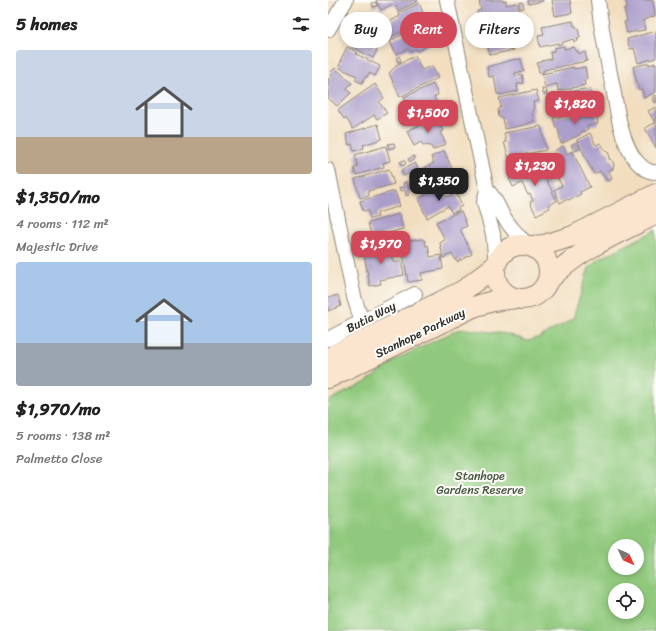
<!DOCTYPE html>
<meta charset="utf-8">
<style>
body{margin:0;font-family:Sriracha,sans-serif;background:#f6f6f6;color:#222;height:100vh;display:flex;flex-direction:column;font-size:15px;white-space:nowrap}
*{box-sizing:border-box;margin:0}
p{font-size:13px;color:#767676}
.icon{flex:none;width:22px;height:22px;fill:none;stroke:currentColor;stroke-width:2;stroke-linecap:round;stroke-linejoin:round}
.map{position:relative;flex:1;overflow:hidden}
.sheet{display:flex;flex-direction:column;background:#fff;width:328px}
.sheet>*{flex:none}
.hud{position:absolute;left:12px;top:12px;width:256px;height:36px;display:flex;gap:8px}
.needle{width:26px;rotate:134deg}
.controls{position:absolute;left:280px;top:539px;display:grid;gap:8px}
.controls a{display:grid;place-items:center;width:36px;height:36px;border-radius:50%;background:#fff;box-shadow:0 2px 6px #0003;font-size:20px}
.price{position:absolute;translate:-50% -34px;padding:0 9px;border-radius:8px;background:#d1495b;color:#fff;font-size:13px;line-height:26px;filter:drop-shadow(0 1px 2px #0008)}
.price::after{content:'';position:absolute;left:50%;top:24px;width:12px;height:9px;margin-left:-6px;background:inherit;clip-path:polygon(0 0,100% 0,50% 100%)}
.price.selected{background:#222;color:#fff}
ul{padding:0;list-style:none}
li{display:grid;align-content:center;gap:8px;height:212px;padding:0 16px}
li span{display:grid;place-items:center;height:124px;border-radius:4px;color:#555}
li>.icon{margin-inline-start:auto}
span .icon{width:72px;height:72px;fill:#fffc;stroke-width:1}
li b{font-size:17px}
h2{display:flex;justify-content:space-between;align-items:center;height:48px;padding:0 16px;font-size:17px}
.chip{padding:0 14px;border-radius:18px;background:#fff;box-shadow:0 2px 6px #0003;font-size:14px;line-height:36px}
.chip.selected{background:#d1495b;color:#fff}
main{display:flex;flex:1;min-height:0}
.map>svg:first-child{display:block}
</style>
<main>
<section class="sheet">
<h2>5 homes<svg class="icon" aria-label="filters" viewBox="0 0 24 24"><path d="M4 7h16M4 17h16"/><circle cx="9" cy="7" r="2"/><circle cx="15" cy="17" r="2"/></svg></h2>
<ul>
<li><span style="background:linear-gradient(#c9d6e8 70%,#b9a48a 0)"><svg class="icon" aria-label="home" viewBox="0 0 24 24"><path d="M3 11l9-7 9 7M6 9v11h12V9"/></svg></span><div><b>$1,350/mo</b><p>4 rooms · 112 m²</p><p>Majestic Drive</p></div></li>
<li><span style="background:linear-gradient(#a9c7e8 65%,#9aa5b1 0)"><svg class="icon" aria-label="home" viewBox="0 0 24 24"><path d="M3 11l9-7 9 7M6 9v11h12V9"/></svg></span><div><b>$1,970/mo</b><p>5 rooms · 138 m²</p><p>Palmetto Close</p></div></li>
</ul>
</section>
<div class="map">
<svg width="328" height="631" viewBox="0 0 328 631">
<rect width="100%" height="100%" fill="#fdfcf7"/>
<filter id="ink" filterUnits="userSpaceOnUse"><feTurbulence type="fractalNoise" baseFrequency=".025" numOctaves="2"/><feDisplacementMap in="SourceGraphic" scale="8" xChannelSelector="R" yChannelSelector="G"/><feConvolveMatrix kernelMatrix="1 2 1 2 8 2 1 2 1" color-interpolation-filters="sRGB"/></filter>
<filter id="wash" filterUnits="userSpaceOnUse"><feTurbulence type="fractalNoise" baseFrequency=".012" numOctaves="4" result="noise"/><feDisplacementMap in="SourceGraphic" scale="16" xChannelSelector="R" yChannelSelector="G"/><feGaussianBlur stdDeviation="0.9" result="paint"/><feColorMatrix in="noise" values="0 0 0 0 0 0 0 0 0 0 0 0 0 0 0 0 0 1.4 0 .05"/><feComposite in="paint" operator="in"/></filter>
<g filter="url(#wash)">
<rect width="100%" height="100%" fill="#f2debf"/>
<path fill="#90c97d" stroke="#5e7a54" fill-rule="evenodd" d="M328,230v401h-328v-230l38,-19 31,-23 60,-29 10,-1 40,5 21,7 12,-4 24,-13 9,-6 16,-50 8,-8zM287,546h22v22h-22zM287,590h22v22h-22z"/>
<g id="blocks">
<path fill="#ab9eca" d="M48,0h41l1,1 -20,10 -2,-5 -5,-1 -10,5z
M157,0h18v2l3,-1v4l11,-2 3,16 -39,9 -4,-17 4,-1 -2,-9z
M200,0h15v1l-14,3z
M224,0h18l2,13 -17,3z
M298,0h27l2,16 -12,4 2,10 -18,3 -3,-11 3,-1 -3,-12h3z
M48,2l1,4 -4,1 -1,-4z
M195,2l1,6 -4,1 -1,-6z
M91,3l4,10 -4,2 2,7 -33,16 -6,-12 18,-10 -1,-3z
M198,14l1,5 -4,1 -1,-5z
M36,17l11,6 -3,5 9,4 -8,14 5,2 -5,10 -22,-12 1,-3h-1l3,-5h1l3,-4 2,-4 -2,-1z
M200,21v4l-5,1 -1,-4z
M245,21l1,5h2l1,3 1,-1 2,10h-3l1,3 -4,1 -1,-3 -12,4v1l-3,1v-2l-18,4 -2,-11 6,-1 -2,-8z
M190,23l4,21 -9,1 1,5 -24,5 -3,-11 -5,1 -2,-14z
M93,25l9,20 -13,6 -1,-2 -6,3 -2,-3 -12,5 -6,-13z
M328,31v27l-18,5 -4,-15 -4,1 -3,-10z
M236,46v3l10,-2 2,4h2v3l7,-2 2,9 -43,9v2l-5,1 -2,-10 5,-1v-1l9,-2 -1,-7 4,-1v-3z
M19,47l10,5 -1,2 24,12 -5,10 -6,-3 -2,4h-2l-3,6 -7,-3 2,-4 -17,-8 -1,-3 3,-4h-2z
M71,56l2,5 -3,1 -2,-4z
M87,56l7,14 10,-4 6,12 -38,19 -11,-24 7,-7v-1z
M193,59l3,12 -9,2v3l7,-2 2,9 -7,1 1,7 -18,4v-1h-3l-3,-18 -5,1 -2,-10 25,-7z
M321,63v2l7,-2v29l-12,6 -2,-9 -3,1 -6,-23z
M245,67l1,2 11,-2 2,12 -3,1 1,5 -27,6 -1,-7 -12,3 -3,-13z
M7,68l17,15 -6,6 5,4 -14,13 -9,-8v-18l4,-5 -2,-2z
M47,84l9,14 -5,4 8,11 -10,6 -3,-4 -21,14 -7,-11 -2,1 -6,-9z
M105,84l5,11 -4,2 7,14 -13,6 -1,-3 -4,2 1,3 -8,4 -12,-26z
M262,88l1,6h2l3,13 -14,2 -1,-2 -17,4 -1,-4 -12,3 -3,-14z
M214,89h4l1,5h-4z
M208,90l3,11 -6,1 1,5 -2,5 2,10 -7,1 1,1 -23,5 -2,-11 -4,-1 -1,-7 3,-3 -2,-9z
M328,95v7l-1,1 -3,-5z
M328,107v41l-11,-20 10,-5 -7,-12z
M268,110l2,14 -11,2 1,4 -7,2v2l-20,10 -3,-16h-2l-3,-10z
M111,116l5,9 -3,2 2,4 -3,1 6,12 -13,6 -2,-4 -8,-1 -2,-3 -7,4 -7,-15z
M50,124l4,15 -19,6 1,3 -10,3 -2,-7 -3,1 -3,-11z
M213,126l5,24 -25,5 1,9 -8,4 -1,-5h-3l-6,-21h2l-2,-9z
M262,133l6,12 5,-2 4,8 3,1 2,5 -1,2 3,1 2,5 -1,4 -4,2 3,8 -5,2 -7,-10 -6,3 -17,-34z
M249,142l3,7 -6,2 -3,-6z
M66,143l1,4 -6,2 -1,-5z
M58,146l4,15 -7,2 1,4 -28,8 -2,-7 4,-1 -3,-12z
M235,146l4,8 5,-3 18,36 -10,5 1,2 -12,6 -1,-1 -8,4 -6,-13 8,-4 -7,-13 4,-2 -4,-1 -2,-5 1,-5 4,-1 -4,-8z
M116,151l11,24 -37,18 -8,-16h2l-2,-4 -6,3 -3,-6 14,-7 4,8 15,-8 -3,-6z
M86,156l1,3 -5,3 -2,-3z
M76,160l2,4 -4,2 -2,-4z
M209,161l20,40 -9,4 2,3 -14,7 -6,-13 3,-1 -3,-7 -2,1 -6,-12 -9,4 -4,-9z
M61,169l5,15 -26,7 1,5 -9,2 -5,-19z
M79,182l3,10h-1v3l-3,1 -1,-6 -5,1 -1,-3 5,-1 -1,-4z
M112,187l7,10 9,-4 6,13 -4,2 1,2 -7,3 -4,-7 -21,12 -9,-19z
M67,191l5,15 -23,7 1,4 -8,2 -2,-9 -5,1 -3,-10z
M133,211l6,15 -7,3 12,25 -15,8 -5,-8 -9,4 -3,-15 5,-3 -9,-18z
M71,214l4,15 -22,6 2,4 -10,3 -5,-19z
M94,239l3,2 1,5 2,-1 2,12 11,-2 2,14 -22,4 1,7 -14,2 -7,-40z
M62,245l4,18 7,-2 3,14 -24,5 1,4 -11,2 -7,-36z
M10,295l3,11 -13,5v-13z"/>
</g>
</g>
<g filter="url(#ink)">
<use href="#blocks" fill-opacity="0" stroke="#8e8475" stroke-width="1"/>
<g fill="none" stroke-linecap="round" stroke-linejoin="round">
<defs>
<path id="street" d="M119,0l40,190 -3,12 9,32 3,31
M270,0c3,30 9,58 15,88 4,22 7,47 19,67 5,8 14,18 24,17
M0,30l18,-30
M0,170l26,127 8,25
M159,190c9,9 9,13 15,24 7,12 16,22 26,31
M0,339l87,-45"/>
<path id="secondary" d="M167 272a27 27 0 1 1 54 0a27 27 0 1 1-54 0Z
M204,246l12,-1 29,-9 83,-42
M219,282c30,-32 70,-48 109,-68
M0,358l136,-68 31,-24
M0,378l145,-71 20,-6 23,-3"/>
</defs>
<use href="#street" stroke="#8e8475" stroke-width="16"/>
<use href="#secondary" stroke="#8e8475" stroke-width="22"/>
<use href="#street" stroke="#fff" stroke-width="14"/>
<use href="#secondary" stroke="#fbe5cf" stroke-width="20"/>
</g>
</g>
<g text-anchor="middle" stroke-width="4" stroke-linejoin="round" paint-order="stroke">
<g font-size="12" fill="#2b2b2b" stroke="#fdfcf7">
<text transform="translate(43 317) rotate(-27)" y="4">Butia Way</text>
<text transform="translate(92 333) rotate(-26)" y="4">Stanhope Parkway</text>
</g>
<g font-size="12" fill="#495a44" stroke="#fdfcf7">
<text x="152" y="480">Stanhope<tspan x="152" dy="14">Gardens Reserve</tspan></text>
</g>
</g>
</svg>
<div class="controls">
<a><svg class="needle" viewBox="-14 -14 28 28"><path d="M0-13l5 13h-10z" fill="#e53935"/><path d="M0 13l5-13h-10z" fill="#767676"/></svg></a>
<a><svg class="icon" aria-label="locate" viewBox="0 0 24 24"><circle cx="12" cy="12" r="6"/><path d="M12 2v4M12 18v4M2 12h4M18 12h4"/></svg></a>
</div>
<b class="price" style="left:247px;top:125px">$1,820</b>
<b class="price" style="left:100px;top:134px">$1,500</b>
<b class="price" style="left:207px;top:187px">$1,230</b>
<b class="price selected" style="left:111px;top:202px">$1,350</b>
<b class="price" style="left:53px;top:265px">$1,970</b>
<div class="hud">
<a class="chip">Buy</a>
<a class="chip selected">Rent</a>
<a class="chip">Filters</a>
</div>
</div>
</main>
